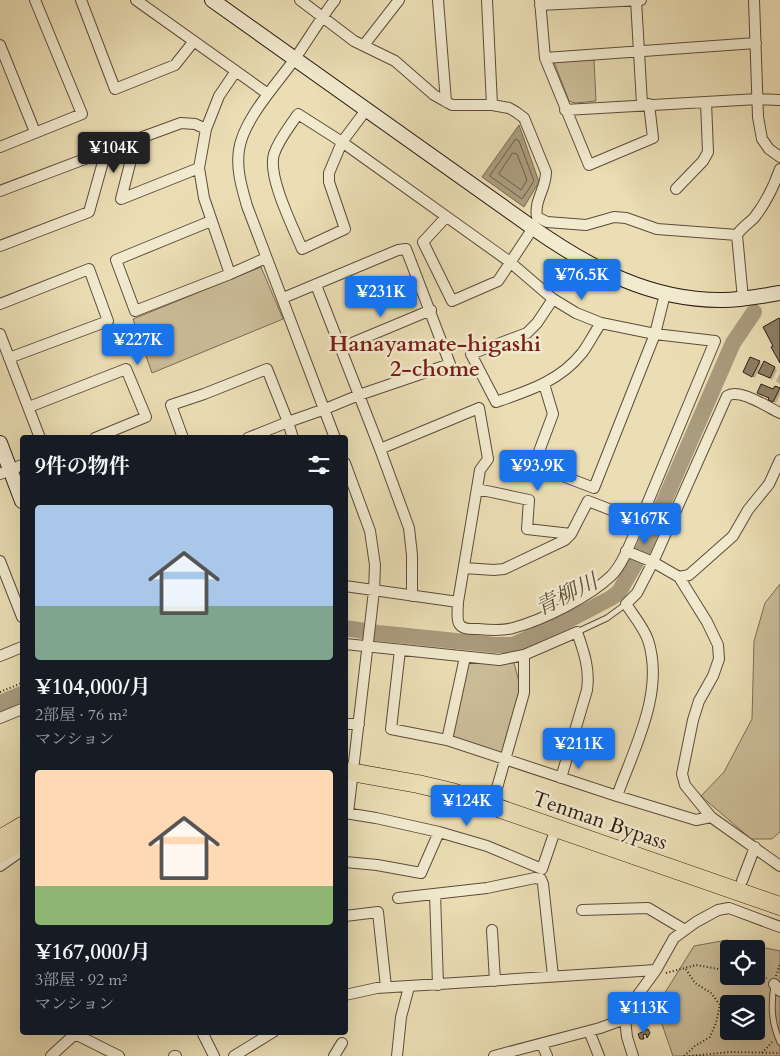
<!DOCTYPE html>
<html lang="ja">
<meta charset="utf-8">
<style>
body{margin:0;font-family:Cardo,"Noto Serif JP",serif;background:#20242c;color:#f1f3f6;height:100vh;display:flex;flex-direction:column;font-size:19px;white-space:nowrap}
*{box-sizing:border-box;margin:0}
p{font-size:16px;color:#9ea1a6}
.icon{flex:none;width:28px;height:28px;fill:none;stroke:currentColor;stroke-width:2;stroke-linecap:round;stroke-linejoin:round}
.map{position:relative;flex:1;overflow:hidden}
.sheet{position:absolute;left:20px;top:435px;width:328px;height:600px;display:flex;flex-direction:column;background:#171b24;border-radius:5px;box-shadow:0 5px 20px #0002}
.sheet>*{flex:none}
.fabs{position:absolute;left:720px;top:940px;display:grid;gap:10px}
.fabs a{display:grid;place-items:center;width:45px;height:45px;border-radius:5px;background:#171b24;box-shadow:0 5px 20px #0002;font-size:25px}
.price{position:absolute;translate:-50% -42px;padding:0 11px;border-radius:5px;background:#1a73e8;color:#fff;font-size:16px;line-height:32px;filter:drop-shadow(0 1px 2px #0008)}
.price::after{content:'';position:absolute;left:50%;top:30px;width:15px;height:11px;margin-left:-8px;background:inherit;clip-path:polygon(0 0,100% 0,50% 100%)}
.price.selected{background:#222;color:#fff}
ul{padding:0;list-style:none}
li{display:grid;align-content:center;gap:10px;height:265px;padding:0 15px}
li span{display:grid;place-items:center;height:155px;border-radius:5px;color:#555}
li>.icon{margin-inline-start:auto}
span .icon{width:90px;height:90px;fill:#fffc;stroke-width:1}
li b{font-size:21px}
h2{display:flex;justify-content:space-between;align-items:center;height:60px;padding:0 15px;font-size:21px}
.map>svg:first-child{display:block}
</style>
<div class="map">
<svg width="780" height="1056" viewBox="0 0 780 1056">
<rect width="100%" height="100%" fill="#ebdeb5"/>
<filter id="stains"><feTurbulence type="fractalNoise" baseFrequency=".004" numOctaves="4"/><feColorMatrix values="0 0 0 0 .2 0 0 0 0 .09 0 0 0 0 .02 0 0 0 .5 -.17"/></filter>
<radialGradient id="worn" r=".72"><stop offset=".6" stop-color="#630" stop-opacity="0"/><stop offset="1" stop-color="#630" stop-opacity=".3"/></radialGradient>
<path fill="#cbbd99" stroke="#7c6c56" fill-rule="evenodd" d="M594,60l2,41 -21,2 -6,-2 -15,-39z
M261,267l22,52 -131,54 -19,-54z
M780,584v248l-8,7h-21l-50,-43 23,-24 28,-53 2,-78 11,-38z
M467,663h47l7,26 -20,66 -50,-19z
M727,940l53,11v105h-107l-17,-49 38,-61zM729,949h27v27h-27zM729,1004h27v27h-27z"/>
<path fill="#aa9c7e" stroke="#786853" d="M519,125l20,57 -15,25 -42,-30z"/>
<path fill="#0003" d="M759,362l2,2 -6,14 -11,-6z
M775,368l2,2 -5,10 -12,-7z
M780,373v11l-4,-3z
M779,389l1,5 -4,9 -15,-9z"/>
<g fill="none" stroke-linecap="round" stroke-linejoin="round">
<path stroke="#6b5c48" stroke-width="1" d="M516,139l3,2 15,40 -12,18 -32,-23z
M513,153l4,1 10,26 -6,10 -22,-16z"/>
<path stroke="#aa9c7e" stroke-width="16" d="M345,628l33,5 117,12h18l54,-24 44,-23 8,-6 23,-40 91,-209 21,-31
M0,703l22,-9"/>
</g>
<path fill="#8f8067" stroke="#2c1b12" d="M779,318l1,2v43l-9,-16 2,-1 -10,-19z
M750,357l10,4 -8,16 -9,-5z
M764,361l11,6 -5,11 -12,-5z
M761,384l12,5 2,-3 5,2 -7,14 -5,-2 1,-2 -12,-5z
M648,1029l2,4 -3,5 -1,-4 -3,1 1,4h-4l-2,-5z"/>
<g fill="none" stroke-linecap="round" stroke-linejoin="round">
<defs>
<path id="lane" d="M577,632l30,-14 19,-14
M774,984c-3,21 -3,38 6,58"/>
<path id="street" d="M81,0l34,89 60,-24 19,-24
M136,0l132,94
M300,0l54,41 41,20 39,34 18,10h40l17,3 7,4 8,6 22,54c0,17 -12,28 -9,45l10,5 39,3 28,-8 12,1 31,11 80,6
M335,0c-15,19 -27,40 -41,60 -18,25 -51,60 -55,90 -3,20 3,38 8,56l88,232
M438,0l8,102
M487,0l5,105
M540,0l5,58 44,107 64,-27 -4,-34
M636,0l6,104
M754,0l4,117 4,22 7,10 11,8
M540,5l101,-5
M0,45l35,87
M364,45l35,-45
M545,58l211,-15
M366,110l-24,32 168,120 43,37 23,14 25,10 54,11 60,7 -75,180c-8,17 -16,42 -29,55 -22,21 -68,44 -98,52 -10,3 -24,2 -35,1 -5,0 -14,1 -18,-4 -4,-5 -2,-17 -2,-23l22,-132 8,-11 -9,-51 -99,41
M565,110l193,-11 22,1
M298,114l44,28 -13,31v9l16,47 -43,20c-9,-22 -35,-73 -28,-95 5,-15 16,-28 24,-40z
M0,147l82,-33 -47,-114
M199,168l-78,31 13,-51 6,-10 41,-15 14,1 11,5
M676,189l27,-28 5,-9 -2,-50
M0,191l106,-40 -17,61 -89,34
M446,217l-23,25 29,59 46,-20 35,-53
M211,221l-95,39 19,51 95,-37 36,-16
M230,274l-26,-76 -5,-30 7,-39 13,-33 17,-25
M316,285l64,164 29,79 3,27v41
M283,298l115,-48 8,-1 44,115 -91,31 -34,14 -37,13 5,16
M553,299l-16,24 -10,10 -56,21 25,48c32,-11 64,-21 86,-49 7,-9 12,-20 19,-30
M743,299l-6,-64c4,-7 11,-11 17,-17 11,-14 20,-32 26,-49
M0,304l89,-35 19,52 -99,37
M0,334l40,104
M340,348l91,-38
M544,384l9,30 -19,51 60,23 61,-154 10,-40
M29,407l97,-38 20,48 -51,21
M183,438l-12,-33 33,-11 63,-25 21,53 -40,16
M345,463l25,68 5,34 -1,26 -26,222
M0,474l22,-9
M477,489l52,11 -2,29 44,5
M626,551l27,11 26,15 28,45 11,23 1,14 -6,17 -14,25 -6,19 -11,54 3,11 26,32 69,49
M0,561l22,56
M464,568l30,2 10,-1 61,-29 6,-6 17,-33 52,20
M679,577l10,-2 44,-39 15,-26 21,-26 11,-24
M345,586l113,16
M345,644l154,16 25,-5 53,-23c7,20 13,37 10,58l-26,88
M400,650l-9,79 56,11 170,56 79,24 15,-3
M0,656l22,-9
M0,718l22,-9
M345,724h14
M447,740l18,-83
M495,795l29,-102v-38
M617,796c17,-48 48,-104 31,-156 -4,-12 -15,-25 -22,-36l11,-11 16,-31 74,-166c13,-8 40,11 53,17
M345,813l31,5 63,14 48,14 55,23 14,-41
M345,862l32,3 44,8 18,-41
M0,866l17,-12 1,-5 -2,-6
M742,881l13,-34
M435,894l3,91
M398,898l89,-10 48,-10 6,1 2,5 10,92
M582,910l66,-2 37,22
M345,916l33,-4 8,75
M492,930l3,51
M774,984l6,7
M345,995l32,-7 279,-18
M589,1031l10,25
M202,1032l12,24
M542,1044l5,12
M51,1056l24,-22 44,22
M174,1056h2
M234,1056l39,-24
M334,1056l8,-13
M397,1056l4,-39 8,-30
M494,1056l106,-28 25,-9
M633,1056l-6,-19 -2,-18 10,-20 21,-29 18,-32 22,-16 22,-12 11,-2 51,19"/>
<path id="secondary" d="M212,0l321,228c57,40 119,73 190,72 19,0 38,-4 57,-7
M0,443l22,58"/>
<path id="highway" d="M345,771l73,13 34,8 328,114
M0,839l22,-13
M0,854l22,-14"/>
</defs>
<use href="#lane" stroke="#5c4c3b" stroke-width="7"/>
<use href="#street" stroke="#5c4c3b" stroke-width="12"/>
<use href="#secondary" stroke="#2c1b12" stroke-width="16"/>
<use href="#highway" stroke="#2c1b12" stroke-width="19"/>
<path stroke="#2c1b12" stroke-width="2" stroke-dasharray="1 2.5" stroke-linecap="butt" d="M0,692l22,-9
M666,973l30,-8 33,6
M756,976l11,2
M776,976l4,-12
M762,1053l10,-11
M684,1056l11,-10 15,-9 6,-14 4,-18 -9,-12 -16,-10 -10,-15
M689,1056l42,-4 49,1"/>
<use href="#lane" stroke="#f2eacf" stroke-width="5"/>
<use href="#street" stroke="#f2eacf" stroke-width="10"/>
<use href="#secondary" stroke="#f2eacf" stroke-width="14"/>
<use href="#highway" stroke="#ebdeb5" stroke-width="18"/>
</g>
<g text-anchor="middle" stroke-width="5" stroke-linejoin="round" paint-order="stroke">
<g font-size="21" fill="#2c1b12" stroke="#f2eacf">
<text transform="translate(600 820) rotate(19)" y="7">Tenman Bypass</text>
</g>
<g font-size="22" font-weight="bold" fill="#7a1f14" stroke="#f2eacf">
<text x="435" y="351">Hanayamate-higashi<tspan x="435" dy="25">2-chome</tspan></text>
</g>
<g font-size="22" font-style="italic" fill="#5e4f3d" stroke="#f2eacf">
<text transform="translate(566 594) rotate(-26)" y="8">青柳川</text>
</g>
</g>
<rect width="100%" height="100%" filter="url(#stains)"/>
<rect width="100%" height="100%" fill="url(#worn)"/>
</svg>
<div class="fabs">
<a><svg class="icon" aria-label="locate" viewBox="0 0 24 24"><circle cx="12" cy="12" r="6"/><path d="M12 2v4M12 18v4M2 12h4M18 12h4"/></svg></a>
<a><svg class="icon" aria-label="layers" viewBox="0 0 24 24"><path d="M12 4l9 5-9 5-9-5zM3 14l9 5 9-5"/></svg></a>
</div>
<b class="price selected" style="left:114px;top:174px">¥104K</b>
<b class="price" style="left:582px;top:301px">¥76.5K</b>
<b class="price" style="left:381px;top:318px">¥231K</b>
<b class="price" style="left:138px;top:366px">¥227K</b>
<b class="price" style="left:538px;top:492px">¥93.9K</b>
<b class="price" style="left:645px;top:545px">¥167K</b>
<b class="price" style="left:579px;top:770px">¥211K</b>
<b class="price" style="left:467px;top:827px">¥124K</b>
<b class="price" style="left:644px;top:1034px">¥113K</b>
<section class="sheet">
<h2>9件の物件<svg class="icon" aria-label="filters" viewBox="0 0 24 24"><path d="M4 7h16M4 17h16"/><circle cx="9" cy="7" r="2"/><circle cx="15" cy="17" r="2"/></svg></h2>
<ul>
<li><span style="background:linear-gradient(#a9c7e8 65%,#7fa58c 0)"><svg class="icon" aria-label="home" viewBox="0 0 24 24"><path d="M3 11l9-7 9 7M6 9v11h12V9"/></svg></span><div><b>¥104,000/月</b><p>2部屋 · 76 m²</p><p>マンション</p></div></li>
<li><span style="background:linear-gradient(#ffd9b3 75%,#8fb573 0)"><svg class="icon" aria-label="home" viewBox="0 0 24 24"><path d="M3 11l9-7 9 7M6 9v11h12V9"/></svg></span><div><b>¥167,000/月</b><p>3部屋 · 92 m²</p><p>マンション</p></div></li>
</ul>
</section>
</div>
